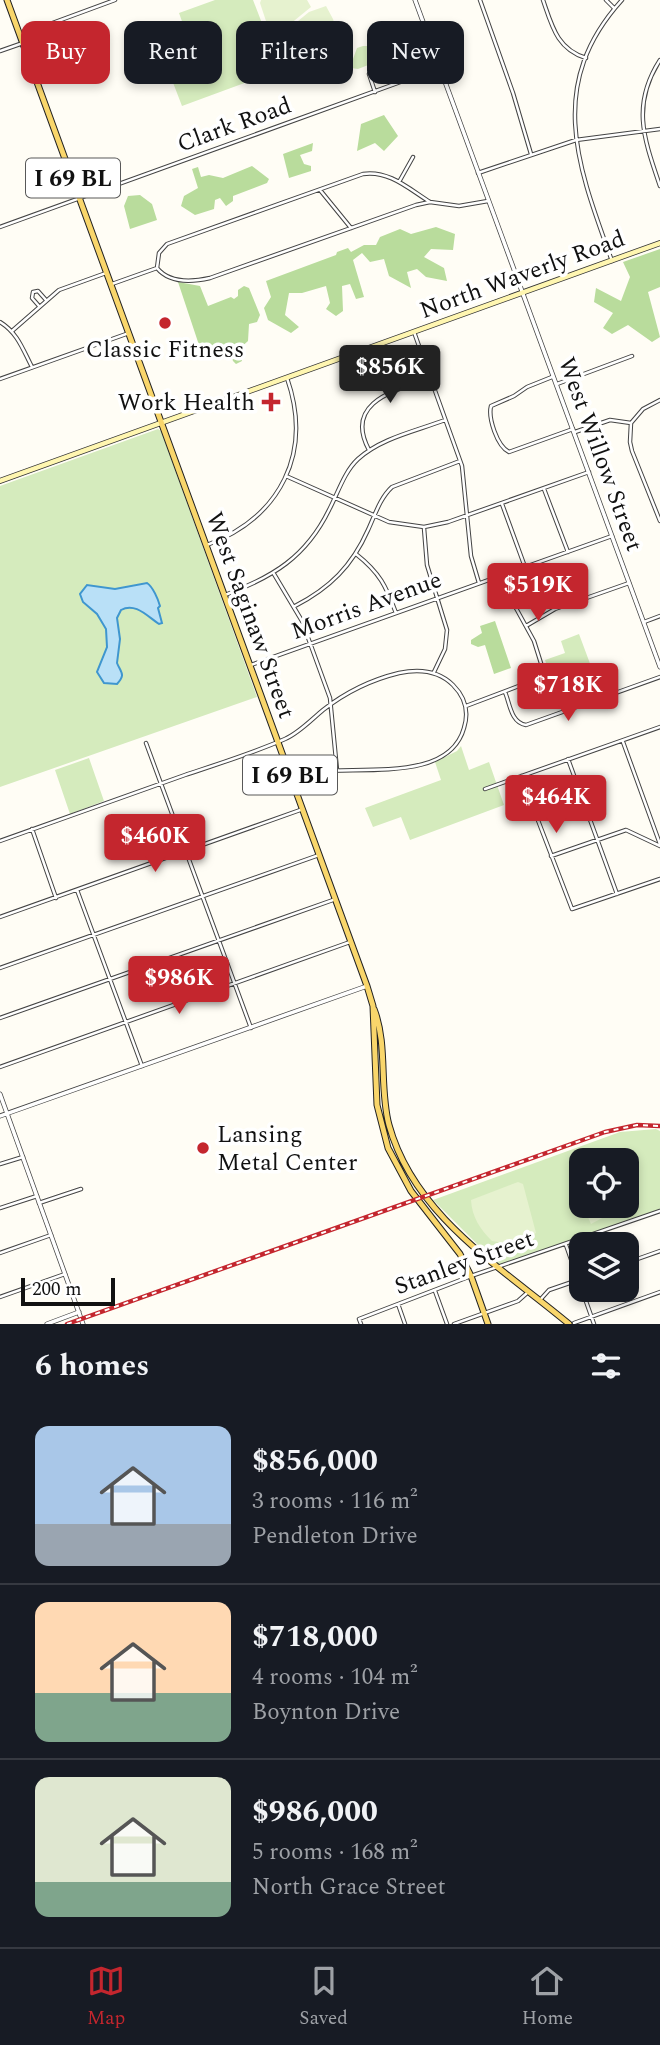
<!DOCTYPE html>
<meta charset="utf-8">
<style>
body{margin:0;font-family:Spectral,serif;background:#20242c;color:#f1f3f6;height:100vh;display:flex;flex-direction:column;font-size:26px;white-space:nowrap}
*{box-sizing:border-box;margin:0}
p{font-size:23px;color:#9ea1a6}
.icon{flex:none;width:38px;height:38px;fill:none;stroke:currentColor;stroke-width:2;stroke-linecap:round;stroke-linejoin:round}
.map{position:relative;height:1324px;overflow:hidden}
.sheet{display:flex;flex-direction:column;background:#171b24;flex:1}
.sheet>*{flex:none}
.guide{position:absolute;left:21px;top:21px;width:620px;height:63px;display:flex;gap:14px}
.controls{position:absolute;left:569px;top:1148px;display:grid;gap:14px}
.controls a{display:grid;place-items:center;width:70px;height:70px;border-radius:14px;background:#171b24;box-shadow:0 4px 10px #0003;font-size:35px}
.scale{position:absolute;left:21px;bottom:18px;width:94px;box-sizing:border-box;padding-left:7px;border:4px solid #111;border-top:0;font-size:19px;line-height:24px;white-space:nowrap;color:#111;-webkit-text-stroke:5px #fff;paint-order:stroke}
.price{position:absolute;translate:-50% -60px;padding:0 16px;border-radius:7px;background:#c4262e;color:#fff;font-size:23px;line-height:46px;filter:drop-shadow(0 2px 4px #0008)}
.price::after{content:'';position:absolute;left:50%;top:42px;width:21px;height:16px;margin-left:-10px;background:inherit;clip-path:polygon(0 0,100% 0,50% 100%)}
.price.active{background:#222;color:#fff}
ul{padding:0;list-style:none}
li{display:flex;align-items:center;gap:21px;height:175px;padding:0 35px}
li+li{border-top:2px solid #363941}
li span{display:grid;place-items:center;flex:none;width:196px;height:140px;border-radius:14px;color:#555}
li>.icon{margin-inline-start:auto}
span .icon{width:84px;height:84px;fill:#fffc;stroke-width:1}
li b{font-size:30px}
h2{display:flex;justify-content:space-between;align-items:center;height:84px;padding:0 35px;font-size:30px}
.chip{padding:0 24px;border-radius:14px;background:#171b24;box-shadow:0 4px 10px #0003;font-size:24px;line-height:63px}
.chip.active{background:#c4262e;color:#fff}
.dock{display:flex;justify-content:space-around;align-items:center;height:98px;border-top:2px solid #363941;background:#171b24;font-size:19px;color:#9ea1a6}
.dock a{display:grid;justify-items:center;gap:4px}
.dock .active{color:#c4262e}
.map>svg:first-child{display:block}
</style>
<div class="map">
<svg width="660" height="1324" viewBox="0 0 660 1324">
<rect width="100%" height="100%" fill="#fffdf5"/>
<path fill="#d5ebbd" fill-rule="evenodd" d="M215,0h38l27,70 -98,36 -10,-26 5,-6 21,-8 -19,-53z
M363,46h5l8,16 -18,7 -7,-1 -2,-8 4,-1 4,-11z
M158,429l3,2 96,266 -257,90v-301z
M579,634l16,43 -39,15 -11,-32 20,-7 -4,-12z
M461,746l8,24 20,-8 15,43 -94,35 -9,-23 -28,10 -8,-19 76,-28 -6,-18 22,-11z
M89,758l15,43 -34,13 -15,-44z
M656,1129l4,2v81l-159,56 -68,-68 187,-68zM581,1160h45v46h-45z"/>
<path fill="#b9dc9c" d="M384,115l14,21 -14,15 -9,-8 -18,8 4,-27z
M313,143l-1,8 -12,4 4,9 7,2v5l-22,7 -6,-24z
M252,166l17,13 -2,4 -34,13v5l-7,5 -6,-8 -5,2 -1,9 -19,6 -14,-9 3,-10 14,-8 -6,-19 6,-2 3,10 8,-2 14,3z
M140,195l12,9 5,16 -27,9 -6,-23 4,-10z
M436,227l19,7 -2,16 -22,-1 -7,8 20,11 3,13 -21,-4 -9,-8 -10,3 4,16 -22,-12 -5,-17 -14,3 -8,-9 -9,7 11,37 -8,2 -6,-15 -8,2 1,25 -7,5 -10,-7 4,-6 -4,-17 -24,7h-13l-4,22 14,12 -8,6 -23,-13 -4,-12 7,-11 -5,-16 70,-26 1,-3 11,-4 3,4 13,-7h12l4,-8 20,-8 11,5z
M660,249v38l-12,5 12,45 -8,5 -24,-17 -16,9 -9,-6 10,-15 -19,-11 2,-14 25,13 9,-24 -7,-15z
M178,282l22,4 8,20 23,-9 3,2 4,-3v-6l6,-4 5,2 11,27 -3,7 -8,2 -1,17 -10,9 4,11 -6,3 -3,-3 -4,-11 -3,-1 -24,5z
M495,621l16,47 -17,6 -9,-29 -7,2 -7,-3v-4l11,-7 -2,-7z"/>
<path fill="#e6f2cf" d="M261,0h46l4,7 -27,22 -8,3 -10,-11 -6,-18z
M326,6l7,13 7,23 -52,23 -4,-1 -10,-29 17,-7 9,6 -2,-13 11,-9z
M518,1182l5,2 13,49 -20,12 -24,-4c-12,-12 -20,-24 -21,-41z
M583,1206h31l-8,10 -15,8z"/>
<path fill="#b9e0f7" stroke="#3f96cf" stroke-width="2" d="M147,583c6,4 11,16 13,23l-2,2 4,15 -3,1c-12,-8 -24,-22 -38,-14l-4,8 3,21 -3,24c4,10 9,11 0,21l-13,-1 -7,-11 10,-25 -1,-18 -9,-15 -14,-12 -3,-8 7,-9 28,4z"/>
<g fill="none" stroke-linecap="round" stroke-linejoin="round">
<defs>
<path id="minor" d="M480,0l33,93 18,61
M543,0c9,26 14,49 43,58
M606,0l8,8
M20,35l95,-35
M0,51l23,-8
M660,60c-29,45 -16,79 0,126
M369,74l6,18
M478,173l98,-33 84,-11
M399,182l14,-25
M320,190l31,38
M0,227l439,-159
M612,261c-34,-94 -67,-176 10,-261
M157,268c13,16 35,14 53,10l206,-73 14,-3 29,4 29,-5
M157,268l2,-15 8,-9 196,-70c26,-4 46,15 67,28
M112,284l45,-16
M39,306l-7,-8 1,-6 5,-1 8,9
M0,322c18,11 23,28 32,45
M12,331l47,-41 47,-17
M414,332l48,134 9,90 8,27
M552,377l-25,10 -13,9 -23,10c-3,12 6,40 18,46l64,-23
M0,379l129,-46
M557,384l75,-28
M631,423l-1,19 2,9 28,70
M631,423l12,-14 17,-9
M575,432l35,-12 21,3
M369,450c-26,-49 28,-60 62,-72
M286,476l103,46 35,5 24,-5 141,-50
M544,489l24,63
M502,504l23,63
M424,528l3,37 20,65 -2,19 -11,23
M207,545c74,-28 106,-92 80,-167
M356,554c24,19 30,32 40,59
M274,574l28,47 28,77 7,72
M225,595c48,-18 81,-38 104,-85 9,-17 15,-38 29,-51 23,-21 58,-28 87,-39
M295,606c35,-18 57,-40 73,-76 7,-15 12,-32 24,-43l68,-26
M644,622l16,-6
M526,626l29,-17 74,-26
M251,665l361,-129
M505,692c5,12 6,31 21,33l134,-48
M466,706l79,-30 -11,-35 -23,-42 -8,-24
M623,742l37,102
M146,743l105,285
M568,759l49,135
M521,776l51,133 88,-30
M485,789l175,-62
M32,829l24,69
M0,841c62,-22 124,-44 185,-66 33,-11 68,-22 100,-36 14,-6 26,-19 38,-29 23,-18 47,-30 76,-37 19,-4 39,-3 54,12 12,12 16,27 11,43 -17,62 -127,32 -173,48
M551,856l75,-26 34,16
M77,890l65,176
M0,917l303,-108
M0,968l319,-113
M0,1018l333,-118
M0,1067l350,-125
M0,1164l23,-7
M39,1203l42,-14
M0,1208l37,-12
M566,1245l15,43
M0,1253l51,-18
M626,1263l34,-12
M582,1290l12,34
M435,1291l12,33
M0,1297l65,-23
M540,1300l9,-10 32,-11
M398,1304l7,20
M574,1323l86,-31
M361,1324l-2,-5 112,-43 189,-65
M454,1324l64,-23 9,-8"/>
<path id="tertiary" d="M415,0l245,667
M0,1094l83,230
M0,1116l367,-130
M47,1324l32,-12"/>
<path id="secondary" d="M0,481l660,-238"/>
<path id="primary" d="M7,0l360,986 6,20 4,99 11,43 23,43 49,63 11,22 17,48
M374,1009c14,36 5,79 15,116 25,91 112,142 180,199"/>
</defs>
<use href="#minor" stroke="#444" stroke-width="4.5"/>
<use href="#tertiary" stroke="#444" stroke-width="5"/>
<use href="#secondary" stroke="#333" stroke-width="6"/>
<use href="#primary" stroke="#222" stroke-width="7"/>
<use href="#minor" stroke="#fff" stroke-width="2.5"/>
<use href="#tertiary" stroke="#fff" stroke-width="3.5"/>
<use href="#secondary" stroke="#fff6b0" stroke-width="4.5"/>
<use href="#primary" stroke="#f9d66b" stroke-width="5"/>
<defs>
<path id="rail" d="M67,1324l538,-192 32,-7 23,1"/>
</defs>
<use href="#rail" stroke="#c4262e" stroke-width="4.5"/>
<use href="#rail" stroke="#fff" stroke-width="2" stroke-dasharray="5" stroke-linecap="butt"/>
</g>
<g fill="#c4262e" stroke="#fff" stroke-width="2.5">
<circle cx="165" cy="323" r="7"/>
<path d="M267.5 391.5h7v7h7v7h-7v7h-7v-7h-7v-7h7z"/>
<circle cx="203" cy="1148" r="7"/>
</g>
<g text-anchor="middle" stroke-width="7" stroke-linejoin="round" paint-order="stroke">
<g fill="#fff" stroke="#585858" stroke-width="2">
<rect x="26" y="158.5" width="94" height="39" rx="5"/>
<rect x="243" y="755.5" width="94" height="39" rx="5"/>
</g>
<g font-size="23" font-weight="bold" fill="#111">
<text x="73" y="186">I 69 BL</text>
<text x="290" y="783">I 69 BL</text>
</g>
<g font-size="24" fill="#111" stroke="#fff">
<text transform="translate(234 124) rotate(-20)" y="8">Clark Road</text>
<text transform="translate(522 274) rotate(-20)" y="8">North Waverly Road</text>
<text transform="translate(601 454) rotate(70)" y="8">West Willow Street</text>
<text transform="translate(366 605) rotate(-20)" y="8">Morris Avenue</text>
<text transform="translate(251 615) rotate(70)" y="8">West Saginaw Street</text>
<text transform="translate(464 1262) rotate(-20)" y="8">Stanley Street</text>
</g>
<g font-size="24" fill="#111" stroke="#fff">
<text x="165" y="357">Classic Fitness</text>
<text x="255" y="410" text-anchor="end">Work Health</text>
<text x="217" y="1142" text-anchor="start">Lansing<tspan x="217" dy="28">Metal Center</tspan></text>
</g>
</g>
</svg>
<div class="controls">
<a><svg class="icon" aria-label="locate" viewBox="0 0 24 24"><circle cx="12" cy="12" r="6"/><path d="M12 2v4M12 18v4M2 12h4M18 12h4"/></svg></a>
<a><svg class="icon" aria-label="layers" viewBox="0 0 24 24"><path d="M12 4l9 5-9 5-9-5zM3 14l9 5 9-5"/></svg></a>
</div>
<div class="scale">200 m</div>
<b class="price active" style="left:390px;top:405px">$856K</b>
<b class="price" style="left:538px;top:623px">$519K</b>
<b class="price" style="left:568px;top:723px">$718K</b>
<b class="price" style="left:556px;top:835px">$464K</b>
<b class="price" style="left:155px;top:874px">$460K</b>
<b class="price" style="left:179px;top:1016px">$986K</b>
<div class="guide">
<a class="chip active">Buy</a>
<a class="chip">Rent</a>
<a class="chip">Filters</a>
<a class="chip">New</a>
</div>
</div>
<section class="sheet">
<h2>6 homes<svg class="icon" aria-label="filters" viewBox="0 0 24 24"><path d="M4 7h16M4 17h16"/><circle cx="9" cy="7" r="2"/><circle cx="15" cy="17" r="2"/></svg></h2>
<ul>
<li><span style="background:linear-gradient(#a9c7e8 70%,#9aa5b1 0)"><svg class="icon" aria-label="home" viewBox="0 0 24 24"><path d="M3 11l9-7 9 7M6 9v11h12V9"/></svg></span><div><b>$856,000</b><p>3 rooms · 116 m²</p><p>Pendleton Drive</p></div></li>
<li><span style="background:linear-gradient(#ffd9b3 65%,#7fa58c 0)"><svg class="icon" aria-label="home" viewBox="0 0 24 24"><path d="M3 11l9-7 9 7M6 9v11h12V9"/></svg></span><div><b>$718,000</b><p>4 rooms · 104 m²</p><p>Boynton Drive</p></div></li>
<li><span style="background:linear-gradient(#dfe7d0 75%,#7fa58c 0)"><svg class="icon" aria-label="home" viewBox="0 0 24 24"><path d="M3 11l9-7 9 7M6 9v11h12V9"/></svg></span><div><b>$986,000</b><p>5 rooms · 168 m²</p><p>North Grace Street</p></div></li>
</ul>
</section>
<nav class="dock">
<a class="active"><svg class="icon" aria-label="map" viewBox="0 0 24 24"><path d="M3 6l6-2 6 2 6-2v14l-6 2-6-2-6 2zM9 4v14M15 6v14"/></svg>Map</a>
<a><svg class="icon" aria-label="saved" viewBox="0 0 24 24"><path d="M7 4h10v16l-5-4-5 4z"/></svg>Saved</a>
<a><svg class="icon" aria-label="home" viewBox="0 0 24 24"><path d="M3 11l9-7 9 7M6 9v11h12V9"/></svg>Home</a>
</nav>
